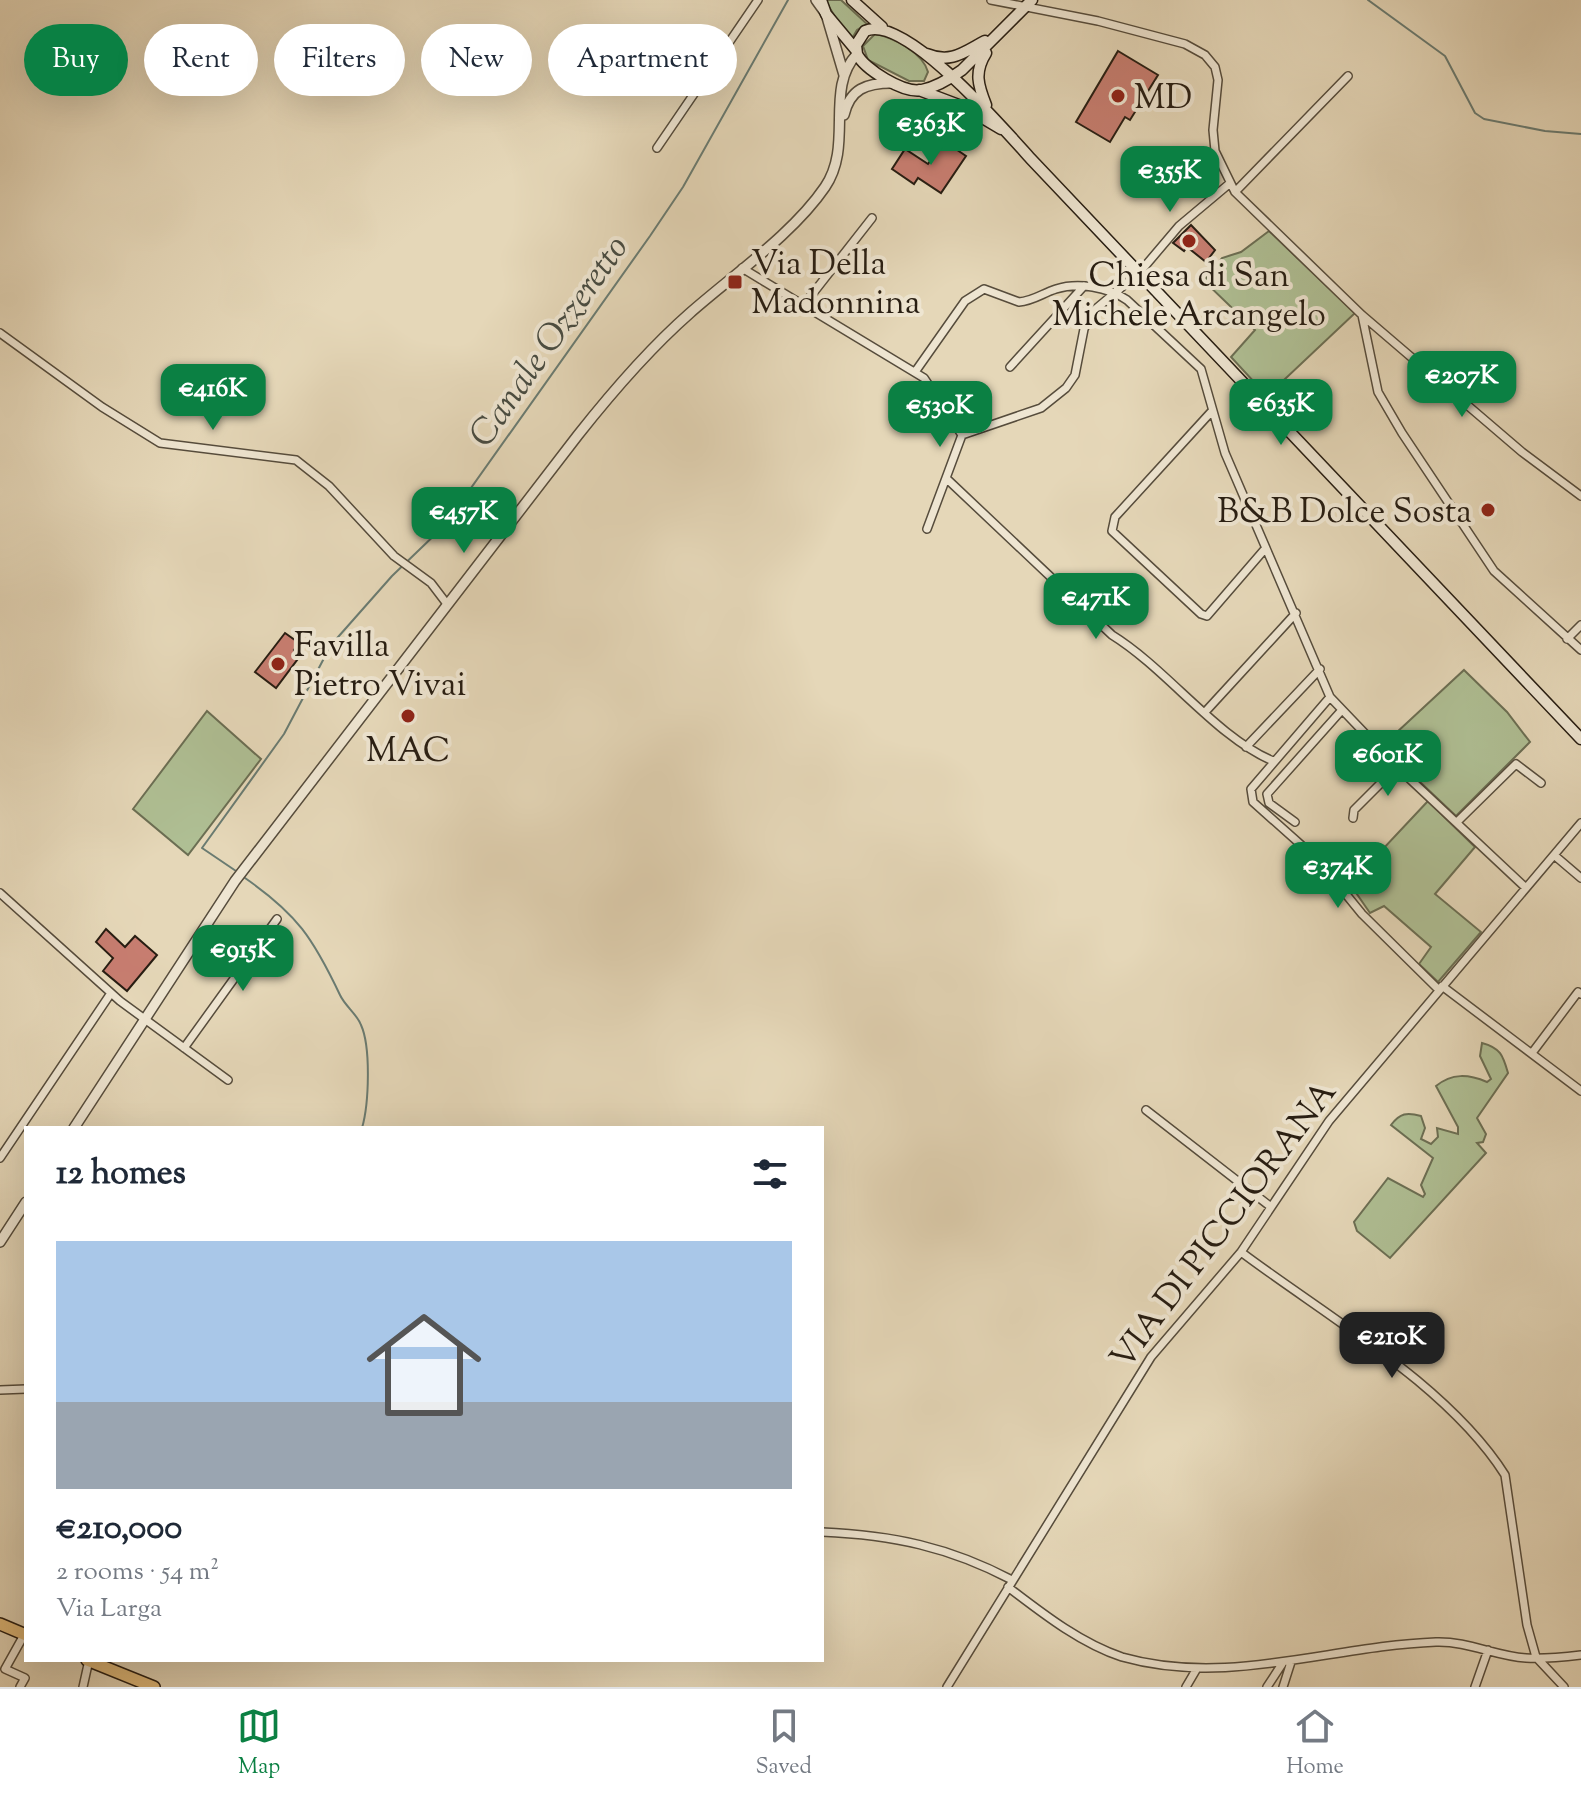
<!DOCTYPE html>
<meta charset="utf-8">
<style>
body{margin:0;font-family:"Sorts Mill Goudy",serif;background:#f2f2f3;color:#1f2937;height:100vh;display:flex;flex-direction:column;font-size:30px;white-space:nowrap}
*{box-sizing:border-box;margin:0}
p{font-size:26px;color:#747a83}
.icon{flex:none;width:44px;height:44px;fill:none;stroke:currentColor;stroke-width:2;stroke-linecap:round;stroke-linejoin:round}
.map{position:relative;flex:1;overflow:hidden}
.panel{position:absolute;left:24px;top:1126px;width:800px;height:536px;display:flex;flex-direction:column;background:#fff;border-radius:0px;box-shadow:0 8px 32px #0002}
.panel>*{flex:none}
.hud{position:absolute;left:24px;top:24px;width:800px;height:72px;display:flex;gap:16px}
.price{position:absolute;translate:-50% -68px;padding:0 18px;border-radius:16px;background:#0b8043;color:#fff;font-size:26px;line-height:52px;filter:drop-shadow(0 2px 4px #0008)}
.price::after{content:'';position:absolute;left:50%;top:48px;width:24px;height:18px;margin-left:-12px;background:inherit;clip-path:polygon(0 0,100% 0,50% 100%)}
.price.selected{background:#222;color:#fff}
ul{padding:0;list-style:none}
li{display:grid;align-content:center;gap:16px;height:424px;padding:0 32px}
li+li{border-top:2px solid #e0e1e3}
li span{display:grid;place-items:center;height:248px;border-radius:0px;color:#555}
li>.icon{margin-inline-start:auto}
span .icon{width:144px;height:144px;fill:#fffc;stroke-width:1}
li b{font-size:34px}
h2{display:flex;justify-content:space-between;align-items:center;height:96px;padding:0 32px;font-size:34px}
.pill{padding:0 28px;border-radius:36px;background:#fff;box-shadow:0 8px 32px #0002;font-size:28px;line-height:72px}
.pill.selected{background:#0b8043;color:#fff}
.dock{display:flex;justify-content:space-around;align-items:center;height:112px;border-top:2px solid #e0e1e3;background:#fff;font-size:22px;color:#747a83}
.dock a{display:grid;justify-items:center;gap:4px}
.dock .selected{color:#0b8043}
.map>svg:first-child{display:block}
</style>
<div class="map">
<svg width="1581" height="1687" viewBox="0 0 1581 1687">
<rect width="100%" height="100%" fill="#e5d7b8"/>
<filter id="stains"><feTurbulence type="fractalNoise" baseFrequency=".0025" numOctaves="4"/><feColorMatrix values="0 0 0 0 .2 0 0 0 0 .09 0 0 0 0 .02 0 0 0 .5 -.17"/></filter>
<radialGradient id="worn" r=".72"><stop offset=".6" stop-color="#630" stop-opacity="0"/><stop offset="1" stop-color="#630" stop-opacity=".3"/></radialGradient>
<path fill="#afbf94" stroke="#6b6e53" stroke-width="2" d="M825,0h16l26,24 -10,6 -7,12z
M875,34c18,3 48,19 53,38l-4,9h-15l-41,-21 -5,-14z
M1269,231l86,82 -88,83 -36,-39 24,-27 -51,-49 18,-23 19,-6z
M1464,670l43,42 23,30 -74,74 -74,-70z
M207,711l54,48 -73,96 -55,-46z
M1428,801l47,46 -40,47 46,38 -43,50 -19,-18 12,-17 -47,-41 -14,7 -20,-29z
M1482,1043c19,5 21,13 26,30l-31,45 9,16 -3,8 -6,1 9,10 -96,105 -33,-27 -3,-9 34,-44 35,19 2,-3 -4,-9 12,-27 -42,-33c9,-12 16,-13 30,-9l4,12 -4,11 10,5 7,-7 -1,-9 21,6v-7l-22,-41c16,-13 32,-12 51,-4l4,-3 -11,-23z"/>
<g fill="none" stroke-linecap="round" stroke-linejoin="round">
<path stroke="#6a7b71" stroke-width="2" d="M1368,0l77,56 30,57 9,6 61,12 36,3
M236,871l-34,-23 82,-114 47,-89 61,-69 52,-50 206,-290 33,-49 105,-187
M245,878c52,36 68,60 95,117 5,11 17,19 21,30 10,22 8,79 1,103"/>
</g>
<path fill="#c77d70" stroke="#271d12" stroke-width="2" d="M1118,51l40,24 -28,45 -5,-3 -15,25 -34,-20z
M944,141l22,15 -25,37 -23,-15 -4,6 -22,-15 13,-20 23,15z
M1191,225l24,25 -9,12 -19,-15 -3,4 -11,-8z
M285,633l14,10 -5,7 6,6 -24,32 -21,-16z
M106,929l19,18 10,-11 22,19 -30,36 -24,-20 10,-13 -17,-16z"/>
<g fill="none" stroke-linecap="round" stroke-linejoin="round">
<defs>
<path id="minor" d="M991,0l107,21 87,23 20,11 10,12 3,13 -5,50 2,21 20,41 127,123 160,137 59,44
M657,148l101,-148
M1235,192l113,-116
M742,268l182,110 38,57 -35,94
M803,306l69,-88
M1362,315l16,77 24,41 92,138 87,79
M0,333l102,74 58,36 136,17 33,26 65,70 37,27 16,21
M1010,367l74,-81
M915,372l50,-71 19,-12 35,13c14,-1 24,-9 37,-13 22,-7 52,-2 71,11l74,69 24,84 105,244 67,70 129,121
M1212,411l-97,106 -3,14 89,83 6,2 57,-66
M962,435l79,-27 25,-20 9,-13 9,-46 8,-17 48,-40 39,-46 50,-42
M947,479l165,156c55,34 104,102 161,126
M1567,639l14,-14
M1330,697l-79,92 2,13 65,58 44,54 77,76
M1206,711l90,-98
M1246,747l74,-78
M1353,818l1,-8 43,-43
M1458,821l58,-57 25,19
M1295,822l-26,-19 -2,-9 74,-83
M1554,855l27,23
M0,893l120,108 108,79
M1442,986l139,105
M184,1048l93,-129
M1532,1053l46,-61 3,2
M1146,1110l125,97
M0,1158l111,-165
M1241,1252c85,64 207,133 264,223l22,150 9,32 28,30
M0,1390l26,-1
M822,1532c71,3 127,15 190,48
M1008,1587c34,26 72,56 114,70 106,30 208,-11 314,-15 32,-1 59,14 90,16 17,1 38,-1 55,-3
M20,1687l5,-9 -20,-9 19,-34
M83,1687l6,-27
M947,1687l204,-330 90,-105 88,-131 252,-298
M1186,1687l10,-17
M1267,1687l15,-23
M1283,1687l8,-25
M1475,1687l13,-37"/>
<path id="tertiary" d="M816,0l10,14 18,61
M844,115c6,-26 22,-32 48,-32
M74,1128l161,-247 343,-446c34,-43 71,-86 112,-122 43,-38 103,-79 135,-126 29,-42 -1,-98 32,-133
M0,1242l26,-40"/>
<path id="secondary" d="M821,0l5,14 30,36
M852,0l30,27
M1032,0l-70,70c-11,8 -26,17 -40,20 -18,4 -58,-21 -65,-36l-1,-9 9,-14c39,-18 139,98 165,127l551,581
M986,53c-12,19 -8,32 0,52
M927,54c24,10 37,-2 58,-13
M919,90l45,17 37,22"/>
<path id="primary" d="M0,1624l26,11
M87,1660l67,27"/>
</defs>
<use href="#minor" stroke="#564c3c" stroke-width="10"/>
<use href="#tertiary" stroke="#564c3c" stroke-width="12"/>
<use href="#secondary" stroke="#271d12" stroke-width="13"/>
<use href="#primary" stroke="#271d12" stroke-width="14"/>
<use href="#minor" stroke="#eee5d1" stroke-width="7"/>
<use href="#tertiary" stroke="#eee5d1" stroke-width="9"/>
<use href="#secondary" stroke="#eee5d1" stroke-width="10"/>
<use href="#primary" stroke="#e2bc7c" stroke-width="11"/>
</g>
<g fill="#8f2418" stroke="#eee5d1" stroke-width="3">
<circle cx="1118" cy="96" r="8"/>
<circle cx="1189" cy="241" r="8"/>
<rect x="727" y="274" width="16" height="16" rx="4"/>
<circle cx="1488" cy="510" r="8"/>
<circle cx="278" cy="664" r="8"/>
<circle cx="408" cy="716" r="8"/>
</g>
<g text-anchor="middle" stroke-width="8" stroke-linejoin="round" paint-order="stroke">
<g font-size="34" fill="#271d12" stroke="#eee5d1" text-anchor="start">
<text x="1134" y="108">MD</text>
<text x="751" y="274">Via Della<tspan x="751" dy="39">Madonnina</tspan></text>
<text x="1189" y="286" text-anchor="middle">Chiesa di San<tspan x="1189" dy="39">Michele Arcangelo</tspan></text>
<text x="1472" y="522" text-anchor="end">B&amp;B Dolce Sosta</text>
<text x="294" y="656">Favilla<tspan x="294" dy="39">Pietro Vivai</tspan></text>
<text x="408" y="761" text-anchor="middle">MAC</text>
</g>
<g font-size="34" fill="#271d12" stroke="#eee5d1">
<text transform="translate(1222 1224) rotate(-53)" y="12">VIA DI PICCIORANA</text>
</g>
<g font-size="36" font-style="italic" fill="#484c42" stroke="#eee5d1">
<text transform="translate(547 340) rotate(-55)" y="13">Canale Ozzeretto</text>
</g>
</g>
<rect width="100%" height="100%" filter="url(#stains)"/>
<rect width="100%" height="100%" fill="url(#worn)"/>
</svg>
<b class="price" style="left:931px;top:167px">€363K</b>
<b class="price" style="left:1170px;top:214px">€355K</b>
<b class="price" style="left:1462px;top:419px">€207K</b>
<b class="price" style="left:213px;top:432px">€416K</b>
<b class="price" style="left:1281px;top:447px">€635K</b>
<b class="price" style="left:940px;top:449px">€530K</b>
<b class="price" style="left:464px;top:555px">€457K</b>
<b class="price" style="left:1096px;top:641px">€471K</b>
<b class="price" style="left:1388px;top:798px">€601K</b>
<b class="price" style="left:1338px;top:910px">€374K</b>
<b class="price" style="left:243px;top:993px">€915K</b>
<b class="price selected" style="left:1392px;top:1380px">€210K</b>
<div class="hud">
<a class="pill selected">Buy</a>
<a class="pill">Rent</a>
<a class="pill">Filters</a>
<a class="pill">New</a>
<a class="pill">Apartment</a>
</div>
<section class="panel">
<h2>12 homes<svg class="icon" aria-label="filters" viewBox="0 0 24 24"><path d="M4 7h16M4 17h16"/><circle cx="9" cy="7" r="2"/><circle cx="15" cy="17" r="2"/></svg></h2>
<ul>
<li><span style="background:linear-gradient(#a9c7e8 65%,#9aa5b1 0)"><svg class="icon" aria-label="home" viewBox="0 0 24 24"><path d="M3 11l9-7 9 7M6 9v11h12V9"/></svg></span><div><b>€210,000</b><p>2 rooms · 54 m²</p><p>Via Larga</p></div></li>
</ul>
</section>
</div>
<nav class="dock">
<a class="selected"><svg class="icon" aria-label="map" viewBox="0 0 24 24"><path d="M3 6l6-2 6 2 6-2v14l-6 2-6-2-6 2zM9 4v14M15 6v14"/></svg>Map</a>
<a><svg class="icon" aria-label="saved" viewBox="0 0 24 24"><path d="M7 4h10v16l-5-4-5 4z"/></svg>Saved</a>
<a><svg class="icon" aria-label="home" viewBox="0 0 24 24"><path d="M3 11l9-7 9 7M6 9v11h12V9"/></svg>Home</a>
</nav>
